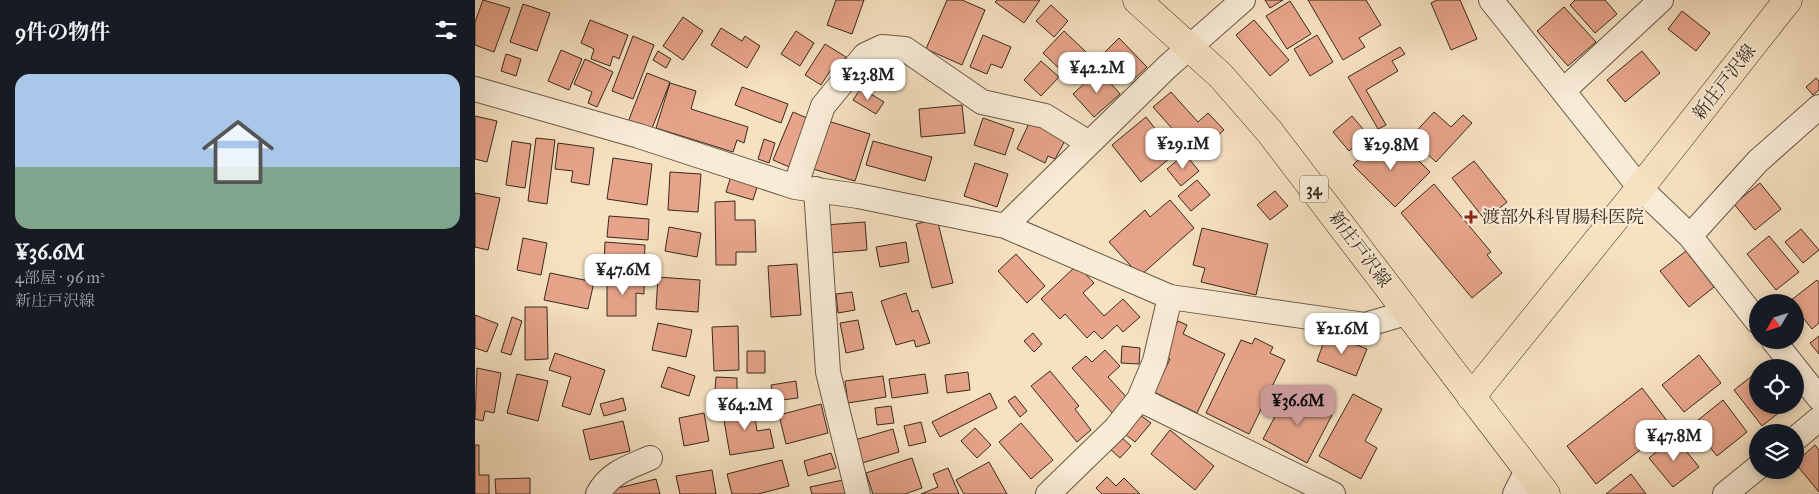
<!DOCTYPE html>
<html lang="ja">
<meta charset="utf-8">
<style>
body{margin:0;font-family:"IM FELL Great Primer","Noto Serif JP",serif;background:#20242c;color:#f1f3f6;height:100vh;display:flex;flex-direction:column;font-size:19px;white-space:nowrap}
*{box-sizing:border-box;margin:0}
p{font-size:16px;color:#9ea1a6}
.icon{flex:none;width:28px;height:28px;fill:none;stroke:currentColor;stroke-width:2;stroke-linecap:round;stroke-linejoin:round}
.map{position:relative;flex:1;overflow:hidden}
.panel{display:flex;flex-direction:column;background:#171b24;width:475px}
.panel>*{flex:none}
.needle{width:32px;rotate:231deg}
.fabs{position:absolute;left:1274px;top:294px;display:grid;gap:10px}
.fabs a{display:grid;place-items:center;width:55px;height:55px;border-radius:50%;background:#171b24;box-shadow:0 2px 8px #0003;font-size:25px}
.price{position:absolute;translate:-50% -42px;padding:0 11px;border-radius:10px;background:#fff;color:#222;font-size:16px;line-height:32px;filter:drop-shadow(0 1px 2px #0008)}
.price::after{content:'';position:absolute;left:50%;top:30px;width:15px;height:11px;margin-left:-8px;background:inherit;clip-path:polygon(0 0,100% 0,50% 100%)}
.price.current{background:#c59692;color:#111}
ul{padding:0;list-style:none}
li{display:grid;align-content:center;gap:10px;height:265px;padding:0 15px}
li span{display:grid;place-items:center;height:155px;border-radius:15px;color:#555}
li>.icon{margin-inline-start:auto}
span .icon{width:90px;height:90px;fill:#fffc;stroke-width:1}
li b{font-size:21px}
h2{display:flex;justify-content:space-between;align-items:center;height:60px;padding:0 15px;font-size:21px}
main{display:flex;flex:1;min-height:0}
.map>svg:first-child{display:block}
</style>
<main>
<section class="panel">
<h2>9件の物件<svg class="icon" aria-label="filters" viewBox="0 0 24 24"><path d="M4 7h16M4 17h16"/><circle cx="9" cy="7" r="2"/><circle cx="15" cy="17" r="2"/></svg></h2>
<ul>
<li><span style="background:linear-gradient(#a9c7e8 60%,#7fa58c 0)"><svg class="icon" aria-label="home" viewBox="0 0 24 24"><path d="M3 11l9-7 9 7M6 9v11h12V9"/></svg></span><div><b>¥36.6M</b><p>4部屋 · 96 m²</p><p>新庄戸沢線</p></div></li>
</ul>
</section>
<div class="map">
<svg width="1344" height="494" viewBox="0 0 1344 494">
<rect width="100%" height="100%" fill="#f6e1c1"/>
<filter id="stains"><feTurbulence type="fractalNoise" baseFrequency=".004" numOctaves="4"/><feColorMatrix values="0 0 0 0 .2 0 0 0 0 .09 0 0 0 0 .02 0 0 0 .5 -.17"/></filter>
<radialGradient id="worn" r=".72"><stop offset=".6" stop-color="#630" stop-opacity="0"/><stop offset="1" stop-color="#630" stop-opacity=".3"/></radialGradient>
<path fill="#e7a48a" stroke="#372a1f" d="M8,0l27,8 -16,44 -19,-7v-23z
M361,0h28l-12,34 -25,-9z
M472,0h15l23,10 -23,55 -36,-16z
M522,0h43l-16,23 -29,-21z
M790,0h18l-13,8z
M833,0h58l15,25 -22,13 6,9 -22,13z
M962,0h23l17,39 -26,11 -20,-47z
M1100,0h30l12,14 -22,19 -25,-28z
M815,1l21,33 -24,15 -21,-33z
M48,4l27,9 -13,38 -27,-9z
M576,5l17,16 -14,16 -18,-16z
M1089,7l32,35 -28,24 -31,-35z
M1207,11l28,22 -14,18 -28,-22z
M208,17l20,14 -20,29 -20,-14z
M115,20l38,15 -9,24 -6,-3 -3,10 -19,-7 3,-10 -13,-6z
M779,20l35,40 -19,16 -34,-41z
M246,28l21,13 3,-5 15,10 -13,22 -36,-23z
M321,31l18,12 -14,23 -19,-12z
M589,31l22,21 -21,22 -22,-21z
M508,35l28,12 -9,21 -11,-4 -4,10 -17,-7z
M842,35l16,27 -23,14 -16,-27z
M158,36l21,9 -21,54 -21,-8z
M644,38l28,29 -17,16 -28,-28z
M350,44l21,13 -7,11 -5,-3 -13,20 -16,-10z
M925,47l5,7 -13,7 6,10 -32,19 20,35 -8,4 -30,-52z
M86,50l21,9 -13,31 -21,-9z
M183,51l13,8 -5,9 -13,-8z
M1167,51l18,22 -35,29 -18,-22z
M31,54l15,5 -5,17 -15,-5z
M110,59l28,13 -16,35 -9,-4 4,-11 -18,-8z
M566,61l18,16 -18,19 -17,-16z
M624,70l21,24 -26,23 -21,-23z
M172,73l23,9 -19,49 -23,-9z
M1341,78l3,3v9l-6,5 -7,-8z
M195,83l26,8 -5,18 57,18 -4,16 -7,-3 -4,12 -77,-24z
M267,87l46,17 -7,19 -46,-18z
M386,88l23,14 -8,12 -23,-14z
M696,92l27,30 10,-9 16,17 -19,17 -21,-5 -31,-35z
M487,105l3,28 -44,4 -2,-28z
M318,112l21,9 -20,48 -21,-9z
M959,112l17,15 12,-12 9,8 -36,39 -26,-24z
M0,116l22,5 -10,41 -12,-3z
M877,116l16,19 -19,16 -16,-19z
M671,117l29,37 -34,28 -29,-37z
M508,118l31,11 -9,26 -31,-10z
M556,119l36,18 -12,22 -7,-3 -3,7 -28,-14z
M353,121l42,13 -15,47 -42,-12z
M61,138l19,2 -8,64 -19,-3z
M905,138l17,16 8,-7 25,25 -35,35 -42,-42z
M289,139l11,4 -6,20 -11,-4z
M37,141l19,3 -6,44 -19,-3z
M398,141l59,16 -7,24 -59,-16z
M83,143l36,5 -5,37 -18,-3 2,-11 -18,-2z
M710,154l14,17 -18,15 -14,-17z
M138,158l39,6 -5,41 -40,-6z
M999,161l33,41 -22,18 -33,-42z
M500,163l33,11 -11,33 -33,-11z
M195,172l31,2 -3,38 -30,-2z
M257,173l27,8 -6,19 -27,-8z
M722,180l13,15 -19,16 -13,-15z
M1285,183l21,26 -26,21 -21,-26z
M959,184l57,68 -4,3 15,18 -30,25 -71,-85z
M800,191l13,15 -18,14 -13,-15z
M0,193l25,5 -12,52 -13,-3z
M695,200l24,28 -54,48 -31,-34 36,-32 5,7z
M260,201v19h20l1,32h-20v13h-20l-1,-63z
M134,216l40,3 -1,21 -41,-3z
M462,219l16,64 -21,5 -16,-64z
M390,222l2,28 -39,3 -3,-28z
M194,227l32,6 -4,24 -32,-6z
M727,228l66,16 -12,51 -55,-13 4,-14 -12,-3z
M1326,229l18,21 -16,13 -18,-21z
M1294,236l30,36 -23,18 -29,-36z
M48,238l24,5 -6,32 -24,-5z
M130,242l40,3 -1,24 -40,-2z
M431,242l3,20 -29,5 -4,-20z
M1211,251l28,36 -25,20 -29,-36z
M541,254l29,32 -18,17 -29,-32z
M322,264l4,51 -30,2 -3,-51z
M602,265l17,18 -11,10 21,23 19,-17 17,18 -17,15 -6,-7 -15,14 -8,-8 -7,7 -22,-24 -5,5 -19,-20z
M75,273l44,9 -6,27 -44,-9z
M183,277l42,3 -2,32 -42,-3z
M132,279h37v15l-8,-1v23h-29z
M1342,280l2,2v41l-7,6 -17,-21v-6l-5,-1z
M377,292l3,18 -17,3 -2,-19z
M431,293l6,19 6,-2 12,33 -14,4 -2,-7 -18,5 -15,-44z
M50,307h22l1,52 -23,1z
M0,315l23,9 -11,28 -12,-4z
M37,317l10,4 -11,34 -10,-3z
M383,320l6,29 -18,4 -6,-30z
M703,321l9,4 -4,9 42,20 -28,59 -43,-21 16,-33 -9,-4z
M183,323l34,7 -6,27 -34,-7z
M263,326l1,44 -25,1 -2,-44z
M558,333l9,11 -8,8 -10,-11z
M852,333l40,16 -11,27 -39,-15z
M1344,336v18l-9,-11z
M780,338l18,9 -3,6 15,7 -36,74 -43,-21 35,-73 11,4z
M647,346l18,2 -1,16 -18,-1z
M630,350l15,16 -12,11 22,24 -16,14 -42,-47 14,-12 6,6z
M272,351h18v22h-18z
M80,353l50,17 -15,45 -28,-9 9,-29 -22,-7z
M1224,355l22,28 -37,29 -22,-27z
M193,367l27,9 -6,20 -28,-9z
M2,368l24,5 -7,40 -9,-2 -2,10 -8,-2z
M575,371l29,35 -4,3 16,21 -14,12 -46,-56z
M493,372l2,18 -23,3 -2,-18z
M1282,372v33h32l-27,21 -28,-36z
M42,374l31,7 -10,40 -31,-8z
M450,374l3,19 -36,5 -3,-19z
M408,376l3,21 -38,6 -3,-22z
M241,377l21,1v14l-22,-1z
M321,381l2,17 -24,3 -3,-16z
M1167,388l29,38 -75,58 -29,-38z
M813,392l44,23 -25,48 -44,-24z
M515,393l7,15 -57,29 -8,-15z
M878,394l29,15 -17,32 12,7 -16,31 -42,-23z
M540,396l12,15 -7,6 -12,-16z
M148,398l3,12 -22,6 -4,-12z
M1248,400l24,32 -30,24 -25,-31z
M278,404l4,27 13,-2 4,19 -44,7 -8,-46z
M346,404l7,29 -42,11 -7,-29z
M416,406l3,17 -17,2 -2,-17z
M229,413l5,28 -25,5 -5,-28z
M665,415l11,8 -16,19 -10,-8z
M148,421l7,30 -40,9 -7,-30z
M446,422l5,20 -17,4 -5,-20z
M546,423l32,37 -22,19 -32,-37z
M500,428l16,17 -14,13 -16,-17z
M418,429l6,23 -37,11 -7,-23z
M695,430l44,36 -19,24 -44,-36z
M646,437l10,9 -11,12 -10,-9z
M1200,437l24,30 -26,20 -24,-29z
M0,445h4v30h10v19h-14z
M1340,445l4,5v42l-24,-29z
M356,453l5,15 -28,8 -4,-15z
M437,458l10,30 -17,6h-32l-7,-21z
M307,460l7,26 -31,8h-26l-5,-20z
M514,462l18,32h-43l-8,-14z
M473,468l11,26h-38l17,-7 -5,-13z
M237,470l4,24h-36l-4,-18z
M1156,474l15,20h-40z
M632,477l9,9 8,-8 16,16h-38l-6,-6z
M55,478v16h-34l-1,-15z
M181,479l4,15h-51v-4z
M368,480l3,14h-34l-2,-7z"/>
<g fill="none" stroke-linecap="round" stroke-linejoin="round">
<defs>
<path id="minor" d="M1016,0l149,188 50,48 67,85
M0,89l164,47 156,51 63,9 147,30 165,71 195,28 41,-12
M1088,91l98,-91
M320,187l28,-81 42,-51 17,-8 23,2 77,53 63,14 44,27
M341,189l12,183 30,122
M530,226l162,-159 76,-67
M1215,236l68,-75 61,-54
M1298,340l46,58
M664,399l194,95
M1320,439l24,-20
M123,494c11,-21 31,-27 52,-36
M573,494l68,-66 23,-29 16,-38 15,-64
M1040,494l12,-24
M1250,494l32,-26"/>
<path id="major" d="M662,0l84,76 48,55 277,363
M996,397l169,-209 148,-188"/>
</defs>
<use href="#minor" stroke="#675848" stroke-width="26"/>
<use href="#major" stroke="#372a1f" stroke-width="29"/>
<use href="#minor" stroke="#f9ecd7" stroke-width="24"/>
<use href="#major" stroke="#f6e1c1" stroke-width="28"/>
</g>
<path fill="#8f2418" stroke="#f9ecd7" stroke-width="2" d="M993.5 209.5h5v5h5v5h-5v5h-5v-5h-5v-5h5z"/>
<g text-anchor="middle" stroke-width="4" stroke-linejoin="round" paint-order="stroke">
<rect fill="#f9ecd7" stroke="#716456" stroke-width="1" x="825" y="175.5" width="28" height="27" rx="4"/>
<g font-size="16" font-weight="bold" fill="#372a1f">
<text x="839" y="195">34</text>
</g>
<g font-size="18" fill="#372a1f" stroke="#f9ecd7">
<text transform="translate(1249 82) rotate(-52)" y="6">新庄戸沢線</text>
<text transform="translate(885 249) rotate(53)" y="6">新庄戸沢線</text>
</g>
<g font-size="18" fill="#372a1f" stroke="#f9ecd7" text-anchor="start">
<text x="1007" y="223">渡部外科胃腸科医院</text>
</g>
</g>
<rect width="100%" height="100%" filter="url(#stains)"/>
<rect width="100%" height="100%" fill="url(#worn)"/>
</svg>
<div class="fabs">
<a><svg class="needle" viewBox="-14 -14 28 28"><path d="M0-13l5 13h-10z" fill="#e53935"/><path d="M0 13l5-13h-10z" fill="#9ea1a6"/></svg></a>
<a><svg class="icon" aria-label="locate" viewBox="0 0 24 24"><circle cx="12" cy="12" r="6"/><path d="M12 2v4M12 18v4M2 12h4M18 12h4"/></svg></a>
<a><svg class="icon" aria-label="layers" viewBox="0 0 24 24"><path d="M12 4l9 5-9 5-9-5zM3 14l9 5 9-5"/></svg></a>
</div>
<b class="price" style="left:622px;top:94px">¥42.2M</b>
<b class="price" style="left:393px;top:101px">¥23.8M</b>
<b class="price" style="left:708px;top:170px">¥29.1M</b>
<b class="price" style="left:916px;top:171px">¥29.8M</b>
<b class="price" style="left:148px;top:296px">¥47.6M</b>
<b class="price" style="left:867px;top:355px">¥21.6M</b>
<b class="price current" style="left:823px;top:427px">¥36.6M</b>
<b class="price" style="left:270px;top:431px">¥64.2M</b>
<b class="price" style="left:1199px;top:462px">¥47.8M</b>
</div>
</main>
